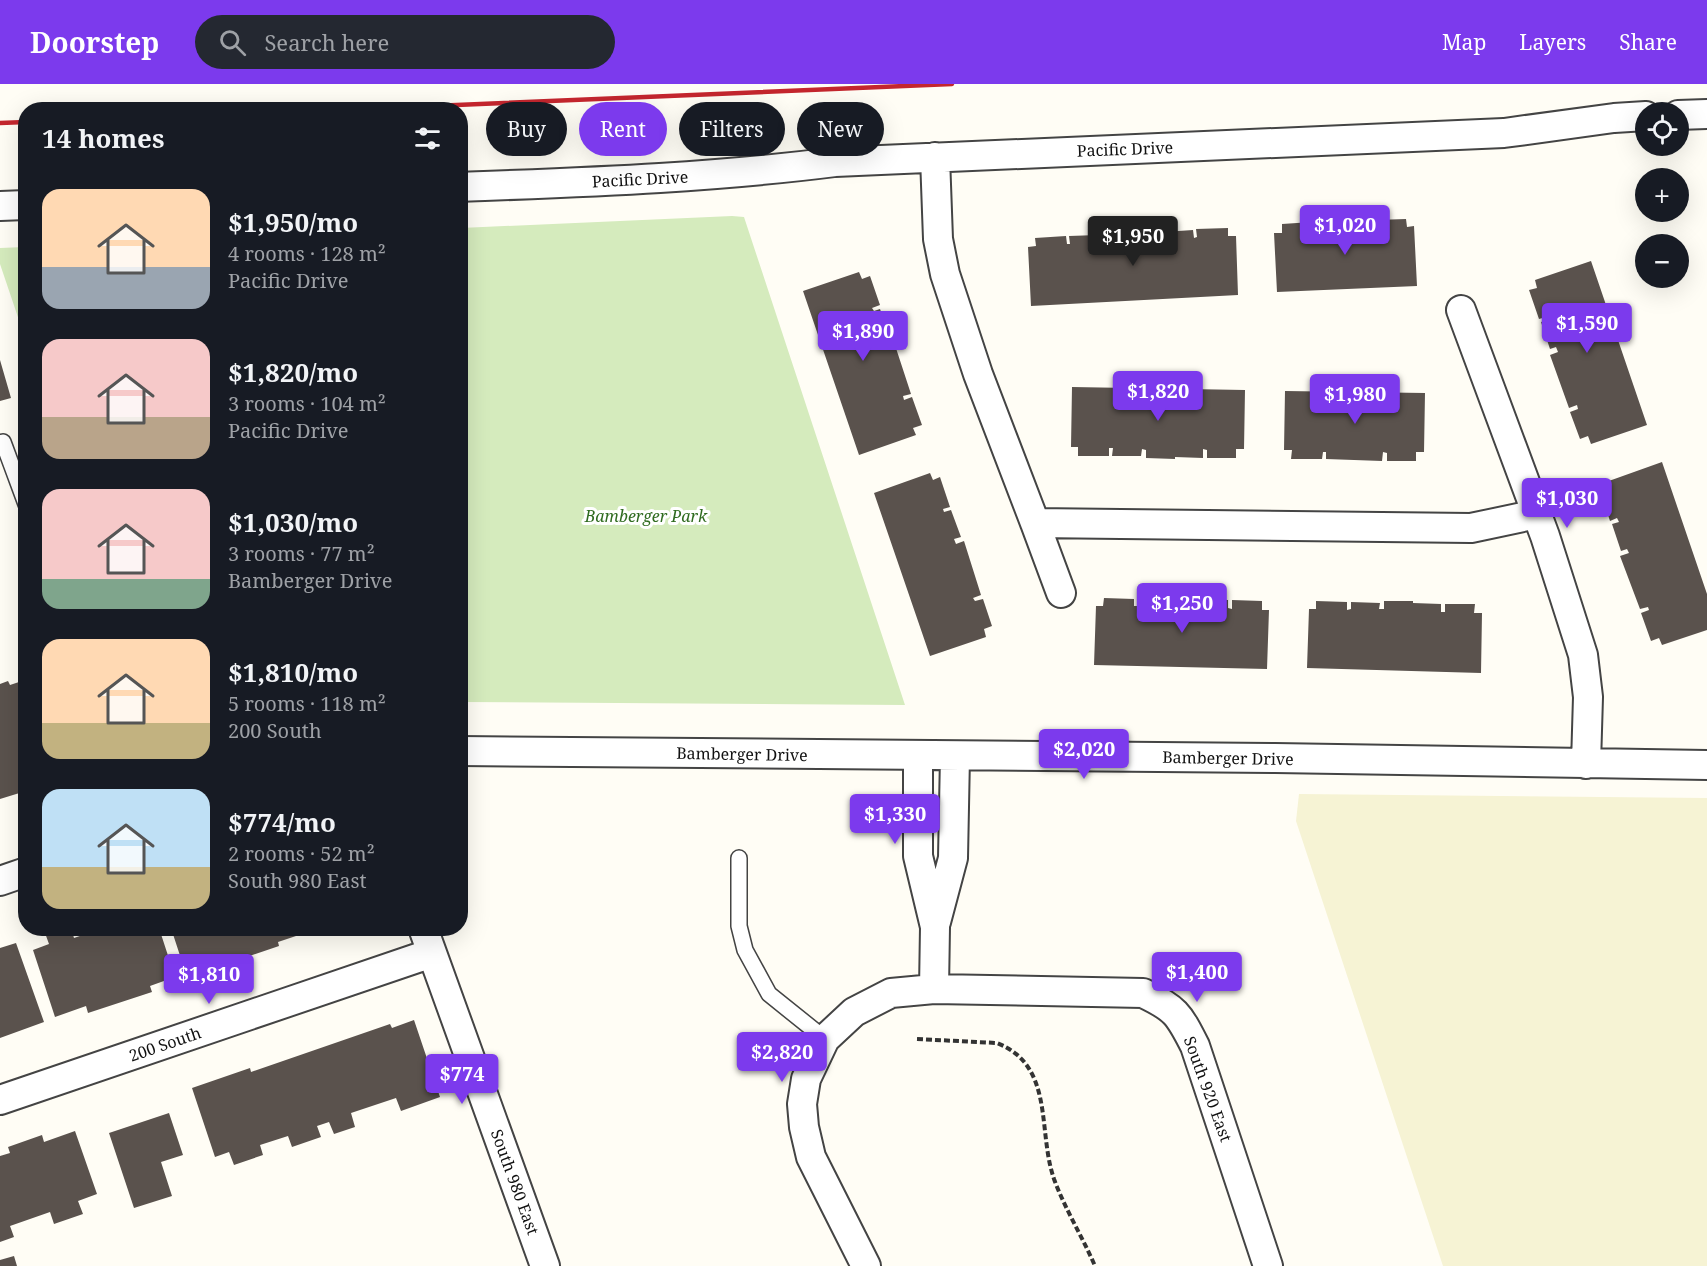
<!DOCTYPE html>
<meta charset="utf-8">
<style>
body{margin:0;font-family:"Noto Serif",serif;background:#242831;color:#f1f3f6;height:100vh;display:flex;flex-direction:column;font-size:22px;white-space:nowrap}
*{box-sizing:border-box;margin:0}
p{font-size:20px;color:#9ea1a6}
.icon{flex:none;width:33px;height:33px;fill:none;stroke:currentColor;stroke-width:2;stroke-linecap:round;stroke-linejoin:round}
.map{position:relative;flex:1;overflow:hidden}
.sheet{position:absolute;left:18px;top:18px;width:450px;height:834px;display:flex;flex-direction:column;background:#171b24;border-radius:24px;box-shadow:0 6px 24px #0002}
.sheet>*{flex:none}
.top-card{position:absolute;left:486px;top:18px;width:570px;height:54px;display:flex;gap:12px}
.fabs{position:absolute;left:1635px;top:18px;display:grid;gap:12px}
.fabs a{display:grid;place-items:center;width:54px;height:54px;border-radius:50%;background:#171b24;box-shadow:0 6px 24px #0002;font-size:30px}
.price{position:absolute;translate:-50% -51px;padding:0 14px;border-radius:6px;background:#7c3aed;color:#fff;font-size:20px;line-height:39px;filter:drop-shadow(0 2px 3px #0008)}
.price::after{content:'';position:absolute;left:50%;top:36px;width:18px;height:14px;margin-left:-9px;background:inherit;clip-path:polygon(0 0,100% 0,50% 100%)}
.price.active{background:#222;color:#fff}
ul{padding:0;list-style:none}
li{display:flex;align-items:center;gap:18px;height:150px;padding:0 24px}
li span{display:grid;place-items:center;flex:none;width:168px;height:120px;border-radius:18px;color:#555}
li>.icon{margin-inline-start:auto}
span .icon{width:72px;height:72px;fill:#fffc;stroke-width:1}
li b{font-size:26px}
h2{display:flex;justify-content:space-between;align-items:center;height:72px;padding:0 24px;font-size:26px}
.pill{padding:0 21px;border-radius:27px;background:#171b24;box-shadow:0 6px 24px #0002;font-size:21px;line-height:54px}
.pill.active{background:#7c3aed;color:#fff}
header{display:flex;align-items:center;gap:36px;box-sizing:border-box;height:84px;padding:0 30px;background:#7c3aed;color:#fff}
header strong{font-size:28px}
nav{display:flex;gap:33px;margin-inline-start:auto;font-size:21px}
.search{width:420px;height:54px;background:#242831;display:flex;align-items:center;gap:15px;box-sizing:border-box;padding:0 21px;border-radius:33px;color:#9ea1a6;font-size:22px}
.map>svg:first-child{display:block}
</style>
<header>
<strong>Doorstep</strong>
<div class="search"><svg class="icon" aria-label="search" viewBox="0 0 24 24"><circle cx="10" cy="10" r="6"/><path d="M15 15l6 6"/></svg>Search here</div>
<nav><a>Map</a><a>Layers</a><a>Share</a></nav>
</header>
<div class="map">
<svg width="1707" height="1182" viewBox="0 0 1707 1182">
<rect width="100%" height="100%" fill="#fffdf5"/>
<path fill="#f6f3d4" d="M1299,710l408,4v468h-264l-147,-445z"/>
<path fill="#d5ebbd" d="M732,132l12,1 161,488 -444,-3v-474z
M25,163h1l-1,91 -25,-74v-16z"/>
<path fill="#5a524d" d="M1406,135l1,8 7,-1 3,60 -140,6 -3,-59h8v-9l30,-2v8l4,1 -1,-9 57,-1v7h4v-8z
M1228,144v8h8l2,59 -207,11 -3,-59 8,-1 -1,-8 31,-2 1,8h3l-1,-8 29,-1v6h5l-1,-9 57,-2 1,9 5,-1 -1,-6 29,-2 1,8 3,-1 -1,-8z
M1591,177l56,164 -56,19 -3,-8 -8,3 -10,-27 8,-3 -1,-4 -8,3 -19,-53 8,-3 -2,-5 -6,2 -9,-27 7,-2 -2,-3 -7,2 -10,-29 8,-2 -2,-8z
M859,188l3,7 8,-3 10,29 -8,3 2,3 6,-2 10,27 -6,2 1,5 8,-4 18,55 -8,2 1,4 8,-3 10,28 -9,3 3,7 -57,20 -56,-164z
M0,276l11,38 -11,3z
M1072,303l173,3 -1,59h-8v9h-29v-8l-4,-1v9l-28,-1v2l-29,-1v-8l-4,-1 -1,7h-29l1,-8h-4v8h-31v-9h-7z
M1285,307l140,2 -1,59h-8v9h-29v-8l-4,-1 -1,9 -56,-2v-7h-3l-1,7h-31l1,-9h-8z
M1662,378l45,132v36l-45,15 -3,-7 -8,3 -10,-28 8,-3 -1,-3 -8,2 -20,-53 9,-3 -2,-4 -6,2 -9,-27 7,-2 -2,-4 -7,3 -10,-30 8,-2 -2,-7z
M930,389l3,7 7,-3 10,30 -7,2 1,3 7,-2 10,27 -7,2 2,5 8,-3 17,54 -8,3 2,3 8,-2 9,27 -8,3 2,8 -56,19 -56,-163z
M1171,513l57,3v8l4,1v-9l30,1v9h7l-2,59 -173,-4 2,-59h7l1,-8 30,1v7h4v-7h29l-1,7h5z
M1316,517l31,1v8l4,-1v-7l29,1 -1,6h5v-8h29v2l28,1v8h4v-8h30l-1,9h8l-1,60 -174,-5 2,-59h7z
M8,597l2,4 12,-4 4,12v98l-26,8v-115z
M60,844h11l3,10 29,-10h56l16,49 -25,9 2,6 -64,21 -2,-7 -31,11 -22,-67 16,-6 -4,-11z
M171,844h146v1l-39,13 1,4 -92,31z
M16,859l28,79 -44,16v-90z
M414,936l26,77 -39,14 -5,-13 -45,15 4,14 -21,7 -5,-12 -12,4 4,11 -29,10 -4,-11 -28,9 3,10 -29,10 -5,-13 -14,5 -23,-69 58,-20 1,4 139,-48 2,4z
M169,1029l14,42 -22,7 11,34 -38,12 -25,-75z
M75,1047l22,63 -19,7 5,13 -29,10 -4,-12 -40,14 4,11 -14,5v-86l10,-3 -2,-6 34,-12 2,7z
M14,1172l3,10h-17v-6z"/>
<g fill="none" stroke-linecap="round" stroke-linejoin="round">
<defs>
<path id="service" d="M3,358l23,62
M739,774v68l6,24 24,44 56,45"/>
<path id="minor" d="M1678,31l29,-1
M935,73l3,82 7,35 33,100 57,149
M460,103c127,-5 249,-9 375,-25l669,-29 110,-15 32,-2
M0,122l26,-1
M1461,226l84,226 38,119 5,42 -2,67
M1061,509l-26,-70 436,5 66,-14
M460,667l815,7 432,7
M918,672v100l17,71 -1,62
M0,797l26,-9
M936,838l17,-64 2,-102
M423,844l122,338
M0,1016l432,-147
M866,1182l-55,-109 -7,-30 -2,-23 4,-25 19,-40 29,-27 37,-19 43,-4 209,4c32,15 36,21 52,53l73,220"/>
</defs>
<use href="#service" stroke="#444" stroke-width="18"/>
<use href="#minor" stroke="#444" stroke-width="32"/>
<path stroke="#333" stroke-width="4" stroke-dasharray="6 3" stroke-linecap="butt" d="M917,955l80,4c58,23 40,87 57,136 11,30 28,57 41,87"/>
<use href="#service" stroke="#fff" stroke-width="15"/>
<use href="#minor" stroke="#fff" stroke-width="28"/>
<path stroke="#c4262e" stroke-width="4.5" d="M337,26l615,-26
M0,39l26,-1"/>
</g>
<g text-anchor="middle" stroke-width="6" stroke-linejoin="round" paint-order="stroke">
<g font-size="16" fill="#111" stroke="#fff">
<text transform="translate(1125 65) rotate(-2)" y="6">Pacific Drive</text>
<text transform="translate(640 95) rotate(-3)" y="6">Pacific Drive</text>
<text transform="translate(742 670) rotate(1)" y="6">Bamberger Drive</text>
<text transform="translate(1228 674) rotate(1)" y="6">Bamberger Drive</text>
<text transform="translate(165 960) rotate(-19)" y="6">200 South</text>
<text transform="translate(1208 1005) rotate(70)" y="6">South 920 East</text>
<text transform="translate(515 1098) rotate(70)" y="6">South 980 East</text>
</g>
<g font-size="16" font-style="italic" fill="#2f6b1f" stroke="#fff">
<text x="646" y="438">Bamberger Park</text>
</g>
</g>
</svg>
<div class="fabs">
<a><svg class="icon" aria-label="locate" viewBox="0 0 24 24"><circle cx="12" cy="12" r="6"/><path d="M12 2v4M12 18v4M2 12h4M18 12h4"/></svg></a>
<a>+</a>
<a>−</a>
</div>
<b class="price" style="left:1345px;top:172px">$1,020</b>
<b class="price active" style="left:1133px;top:183px">$1,950</b>
<b class="price" style="left:1587px;top:270px">$1,590</b>
<b class="price" style="left:863px;top:278px">$1,890</b>
<b class="price" style="left:1158px;top:338px">$1,820</b>
<b class="price" style="left:1355px;top:341px">$1,980</b>
<b class="price" style="left:1567px;top:445px">$1,030</b>
<b class="price" style="left:1182px;top:550px">$1,250</b>
<b class="price" style="left:1084px;top:696px">$2,020</b>
<b class="price" style="left:895px;top:761px">$1,330</b>
<b class="price" style="left:1197px;top:919px">$1,400</b>
<b class="price" style="left:209px;top:921px">$1,810</b>
<b class="price" style="left:782px;top:999px">$2,820</b>
<b class="price" style="left:462px;top:1021px">$774</b>
<div class="top-card">
<a class="pill">Buy</a>
<a class="pill active">Rent</a>
<a class="pill">Filters</a>
<a class="pill">New</a>
</div>
<section class="sheet">
<h2>14 homes<svg class="icon" aria-label="filters" viewBox="0 0 24 24"><path d="M4 7h16M4 17h16"/><circle cx="9" cy="7" r="2"/><circle cx="15" cy="17" r="2"/></svg></h2>
<ul>
<li><span style="background:linear-gradient(#ffd9b3 65%,#9aa5b1 0)"><svg class="icon" aria-label="home" viewBox="0 0 24 24"><path d="M3 11l9-7 9 7M6 9v11h12V9"/></svg></span><div><b>$1,950/mo</b><p>4 rooms · 128 m²</p><p>Pacific Drive</p></div></li>
<li><span style="background:linear-gradient(#f6c9c9 65%,#b9a48a 0)"><svg class="icon" aria-label="home" viewBox="0 0 24 24"><path d="M3 11l9-7 9 7M6 9v11h12V9"/></svg></span><div><b>$1,820/mo</b><p>3 rooms · 104 m²</p><p>Pacific Drive</p></div></li>
<li><span style="background:linear-gradient(#f6c9c9 75%,#7fa58c 0)"><svg class="icon" aria-label="home" viewBox="0 0 24 24"><path d="M3 11l9-7 9 7M6 9v11h12V9"/></svg></span><div><b>$1,030/mo</b><p>3 rooms · 77 m²</p><p>Bamberger Drive</p></div></li>
<li><span style="background:linear-gradient(#ffd9b3 70%,#c2b280 0)"><svg class="icon" aria-label="home" viewBox="0 0 24 24"><path d="M3 11l9-7 9 7M6 9v11h12V9"/></svg></span><div><b>$1,810/mo</b><p>5 rooms · 118 m²</p><p>200 South</p></div></li>
<li><span style="background:linear-gradient(#bfe0f5 65%,#c2b280 0)"><svg class="icon" aria-label="home" viewBox="0 0 24 24"><path d="M3 11l9-7 9 7M6 9v11h12V9"/></svg></span><div><b>$774/mo</b><p>2 rooms · 52 m²</p><p>South 980 East</p></div></li>
</ul>
</section>
</div>
